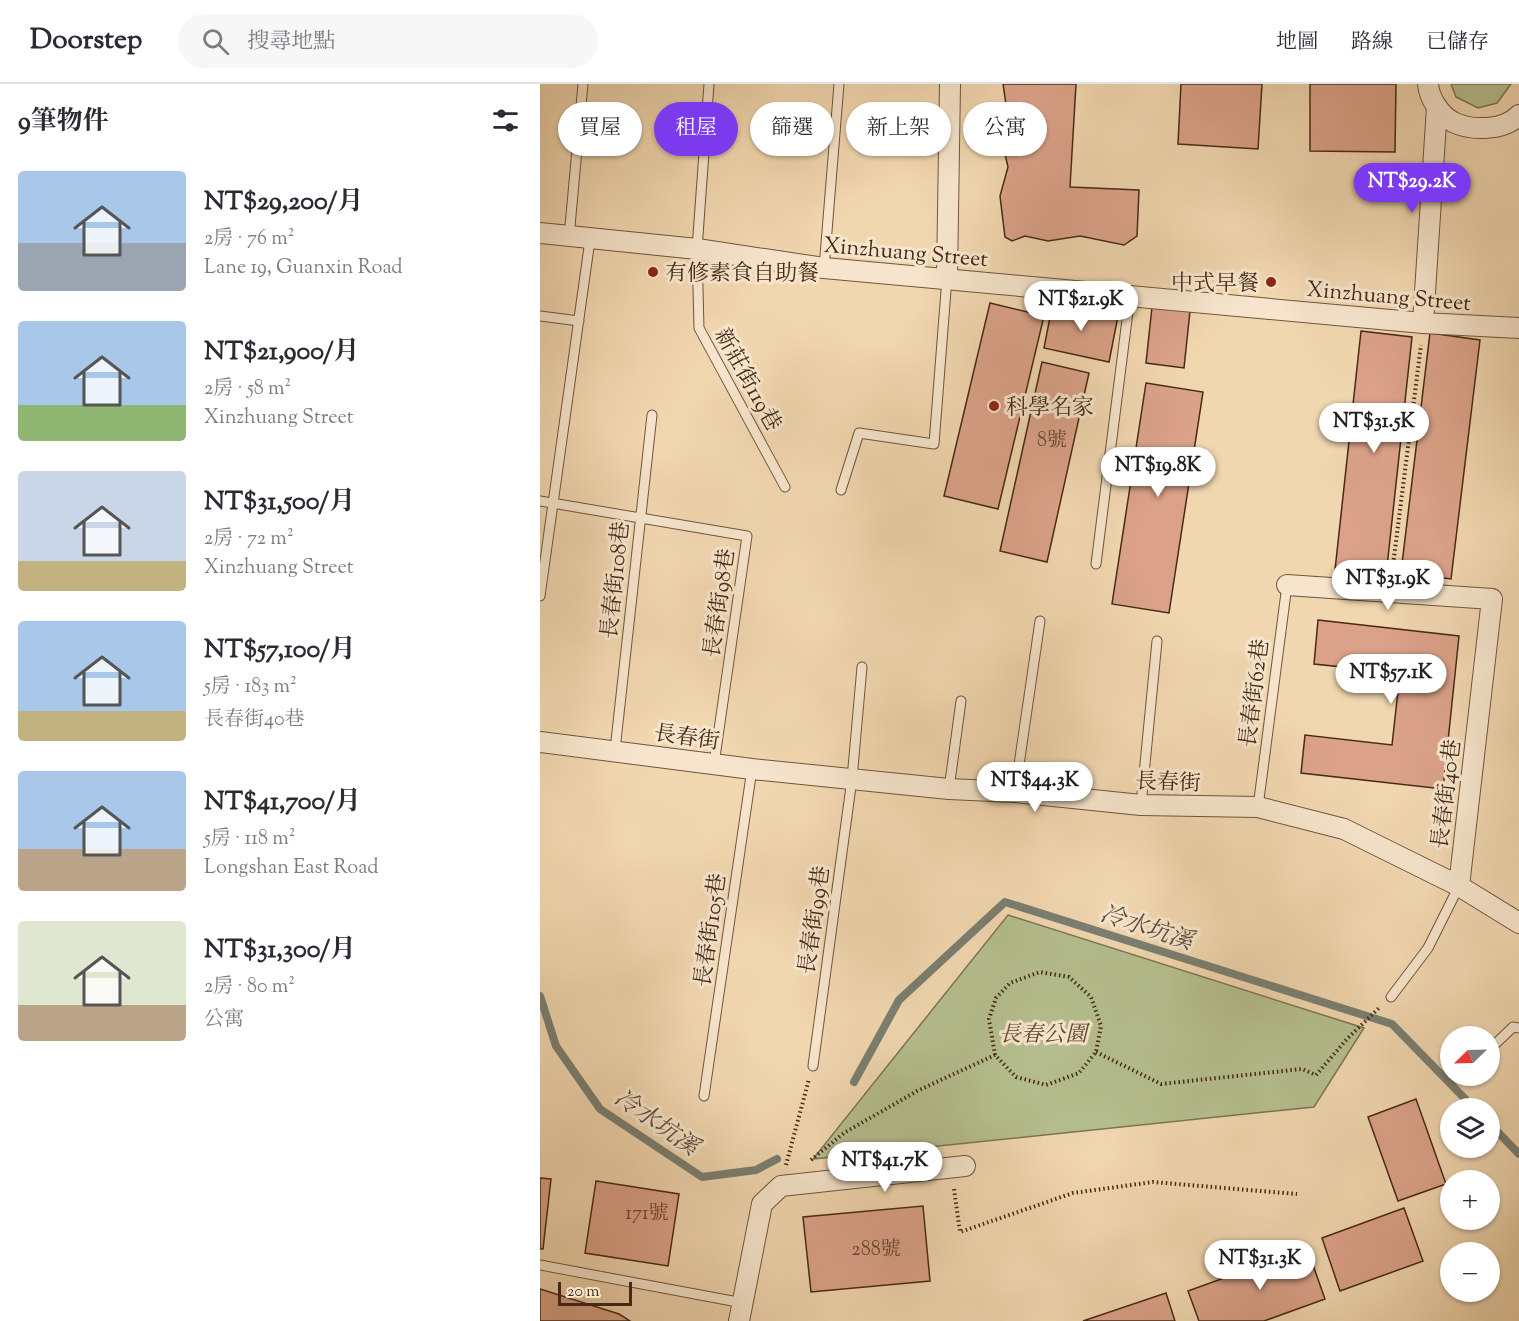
<!DOCTYPE html>
<html lang="zh-TW">
<meta charset="utf-8">
<style>
body{margin:0;font-family:"Sorts Mill Goudy","Noto Serif TC",serif;background:#f7f7f7;color:#2b2b33;height:100vh;display:flex;flex-direction:column;font-size:22px;white-space:nowrap}
*{box-sizing:border-box;margin:0}
p{font-size:20px;color:#7c7c81}
.icon{flex:none;width:33px;height:33px;fill:none;stroke:currentColor;stroke-width:2;stroke-linecap:round;stroke-linejoin:round}
.map{position:relative;flex:1;overflow:hidden}
.drawer{display:flex;flex-direction:column;background:#fff;width:540px}
.drawer>*{flex:none}
.guide{position:absolute;left:18px;top:18px;width:570px;height:54px;display:flex;gap:12px}
.needle{width:39px;rotate:247deg}
.buttons{position:absolute;left:900px;top:942px;display:grid;gap:12px}
.buttons a{display:grid;place-items:center;width:60px;height:60px;border-radius:50%;background:#fff;box-shadow:0 2px 4px #0004;font-size:30px}
.scale{position:absolute;left:18px;bottom:15px;width:74px;box-sizing:border-box;padding-left:6px;border:3px solid #482916;border-top:0;font-size:16px;line-height:21px;white-space:nowrap;color:#482916;-webkit-text-stroke:4px #f6e5cc;paint-order:stroke}
.price{position:absolute;translate:-50% -51px;padding:0 14px;border-radius:21px;background:#fff;color:#222;font-size:20px;line-height:39px;filter:drop-shadow(0 2px 3px #0008)}
.price::after{content:'';position:absolute;left:50%;top:36px;width:18px;height:14px;margin-left:-9px;background:inherit;clip-path:polygon(0 0,100% 0,50% 100%)}
.price.current{background:#7c3aed;color:#fff}
ul{padding:0;list-style:none}
li{display:flex;align-items:center;gap:18px;height:150px;padding:0 18px}
li span{display:grid;place-items:center;flex:none;width:168px;height:120px;border-radius:6px;color:#555}
li>.icon{margin-inline-start:auto}
span .icon{width:72px;height:72px;fill:#fffc;stroke-width:1}
li b{font-size:26px}
h2{display:flex;justify-content:space-between;align-items:center;height:72px;padding:0 18px;font-size:26px}
.pill{padding:0 21px;border-radius:27px;background:#fff;box-shadow:0 2px 4px #0004;font-size:21px;line-height:54px}
.pill.current{background:#7c3aed;color:#fff}
header{display:flex;align-items:center;gap:36px;box-sizing:border-box;height:84px;padding:0 30px;background:#fff;border-bottom:2px solid #e1e1e2}
header strong{font-size:28px}
nav{display:flex;gap:33px;margin-inline-start:auto;font-size:21px}
.search{width:420px;height:54px;background:#f7f7f7;display:flex;align-items:center;gap:15px;box-sizing:border-box;padding:0 21px;border-radius:33px;color:#7c7c81;font-size:22px}
main{display:flex;flex:1;min-height:0}
.map>svg:first-child{display:block}
</style>
<header>
<strong>Doorstep</strong>
<div class="search"><svg class="icon" aria-label="search" viewBox="0 0 24 24"><circle cx="10" cy="10" r="6"/><path d="M15 15l6 6"/></svg>搜尋地點</div>
<nav><a>地圖</a><a>路線</a><a>已儲存</a></nav>
</header>
<main>
<section class="drawer">
<h2>9筆物件<svg class="icon" aria-label="filters" viewBox="0 0 24 24"><path d="M4 7h16M4 17h16"/><circle cx="9" cy="7" r="2"/><circle cx="15" cy="17" r="2"/></svg></h2>
<ul>
<li><span style="background:linear-gradient(#a9c7e8 60%,#9aa5b1 0)"><svg class="icon" aria-label="home" viewBox="0 0 24 24"><path d="M3 11l9-7 9 7M6 9v11h12V9"/></svg></span><div><b>NT$29,200/月</b><p>2房 · 76 m²</p><p>Lane 19, Guanxin Road</p></div></li>
<li><span style="background:linear-gradient(#a9c7e8 70%,#8fb573 0)"><svg class="icon" aria-label="home" viewBox="0 0 24 24"><path d="M3 11l9-7 9 7M6 9v11h12V9"/></svg></span><div><b>NT$21,900/月</b><p>2房 · 58 m²</p><p>Xinzhuang Street</p></div></li>
<li><span style="background:linear-gradient(#c9d6e8 75%,#c2b280 0)"><svg class="icon" aria-label="home" viewBox="0 0 24 24"><path d="M3 11l9-7 9 7M6 9v11h12V9"/></svg></span><div><b>NT$31,500/月</b><p>2房 · 72 m²</p><p>Xinzhuang Street</p></div></li>
<li><span style="background:linear-gradient(#a9c7e8 75%,#c2b280 0)"><svg class="icon" aria-label="home" viewBox="0 0 24 24"><path d="M3 11l9-7 9 7M6 9v11h12V9"/></svg></span><div><b>NT$57,100/月</b><p>5房 · 183 m²</p><p>長春街40巷</p></div></li>
<li><span style="background:linear-gradient(#a9c7e8 65%,#b9a48a 0)"><svg class="icon" aria-label="home" viewBox="0 0 24 24"><path d="M3 11l9-7 9 7M6 9v11h12V9"/></svg></span><div><b>NT$41,700/月</b><p>5房 · 118 m²</p><p>Longshan East Road</p></div></li>
<li><span style="background:linear-gradient(#dfe7d0 70%,#b9a48a 0)"><svg class="icon" aria-label="home" viewBox="0 0 24 24"><path d="M3 11l9-7 9 7M6 9v11h12V9"/></svg></span><div><b>NT$31,300/月</b><p>2房 · 80 m²</p><p>公寓</p></div></li>
</ul>
</section>
<div class="map">
<svg width="979" height="1237" viewBox="0 0 979 1237">
<rect width="100%" height="100%" fill="#f1d7b0"/>
<filter id="stains"><feTurbulence type="fractalNoise" baseFrequency=".00333" numOctaves="4"/><feColorMatrix values="0 0 0 0 .2 0 0 0 0 .09 0 0 0 0 .02 0 0 0 .5 -.17"/></filter>
<radialGradient id="worn" r=".72"><stop offset=".6" stop-color="#630" stop-opacity="0"/><stop offset="1" stop-color="#630" stop-opacity=".3"/></radialGradient>
<path fill="#b5bf8f" stroke="#7e7452" stroke-width="1.5" d="M911,0h60l-14,19 -19,5 -22,-11z
M468,831l356,113 -50,79 -501,52z"/>
<g fill="none" stroke-linecap="round" stroke-linejoin="round">
<path stroke="#7a7f72" stroke-width="8" d="M0,912l16,50 44,63 102,68 54,-7 21,-11
M314,998l45,-82 106,-98 387,122 82,84
M950,1040l29,30"/>
</g>
<path fill="#dba289" stroke="#482916" stroke-width="1.5" d="M463,0h73l-6,103 69,3 -2,46 -13,9 -44,-9 -32,5 -23,-5 -13,5 -7,-4 -5,-41 8,-29 -5,-21 5,-28z
M641,0h81l-4,65 -80,-5z
M770,0h86l-1,68 -85,-1z
M513,218l65,14 -9,46 -65,-14z
M450,219l54,13 -46,193 -54,-13z
M612,223l38,4 -6,57 -38,-5z
M821,247l51,6 -26,239 -51,-6z
M890,249l50,7 -29,239 -50,-7z
M502,278l47,11 -42,189 -47,-11z
M606,299l57,9 -34,221 -57,-9z
M778,536l141,16 -16,153 -142,-16 4,-38 87,10 8,-72 -86,-9z
M876,1015l30,85 -48,17 -30,-84z
M0,1094l11,1 -8,70h-3z
M56,1097l83,13 -11,72 -83,-13z
M383,1122l7,75 -119,11 -8,-75z
M864,1124l19,53 -83,30 -18,-53z
M767,1164l18,51 -61,22h-65l-11,-30z
M0,1205l79,25 11,7h-90z
M626,1209l9,28h-92z"/>
<g fill="none" stroke-linecap="round" stroke-linejoin="round">
<defs>
<path id="lane" d="M169,0l-12,165 2,79 86,159
M29,153l14,-153
M284,184l15,-184
M0,232l39,5
M301,406l18,-57 75,11 13,-166
M0,417l207,35 -33,228
M556,480l34,-268
M0,512l50,-356
M75,666l37,-335
M409,705l12,-88
M475,708l25,-171
M601,721l16,-164
M718,723l29,-222
M851,913l37,-49 31,-62
M950,965l23,-22 6,1
M273,982l39,-287 10,-112
M164,1012l48,-327
M0,1181l203,38"/>
<path id="street" d="M888,0c1,14 12,31 25,38 18,9 51,9 66,-7
M0,149l157,16 127,19 599,55 96,5
M407,194l3,-194
M883,239l14,-216
M747,501l205,14 -33,287
M0,658l212,27 197,20 66,3 126,13 117,2 86,22 115,57 60,37
M199,1237l23,-117 19,-18 184,-20"/>
</defs>
<use href="#lane" stroke="#72543c" stroke-width="11"/>
<use href="#street" stroke="#72543c" stroke-width="22"/>
<path stroke="#482916" stroke-width="4" stroke-dasharray="1.5 3" stroke-linecap="butt" d="M852,489l29,-228
M556,968l65,32 141,-15 14,6 31,-36 32,-31
M271,1076l33,-27 73,-42 78,-36 21,22 30,8 33,-12 17,-21 5,-26 -10,-29 -22,-20 -29,-5 -30,11 -14,15 -7,21 6,36
M246,1081l23,-86
M414,1105l6,43 113,-39 80,-11 144,12"/>
<use href="#lane" stroke="#f6e5cc" stroke-width="9"/>
<use href="#street" stroke="#f6e5cc" stroke-width="20"/>
</g>
<g fill="#8f2418" stroke="#f6e5cc" stroke-width="2">
<circle cx="113" cy="188" r="6"/>
<circle cx="731" cy="198" r="6"/>
<circle cx="454" cy="322" r="6"/>
</g>
<g text-anchor="middle" stroke-width="6" stroke-linejoin="round" paint-order="stroke">
<g font-size="20" fill="#6d4733">
<text x="512" y="362">8號</text>
<text x="107" y="1135">171號</text>
<text x="336" y="1171">288號</text>
</g>
<g font-size="22" fill="#482916" stroke="#f6e5cc">
<text transform="translate(366 167) rotate(5)" y="8">Xinzhuang Street</text>
<text transform="translate(849 211) rotate(5)" y="8">Xinzhuang Street</text>
<text transform="translate(209 295) rotate(61)" y="8">新莊街119巷</text>
<text transform="translate(74 496) rotate(-84)" y="8">長春街108巷</text>
<text transform="translate(178 519) rotate(-82)" y="8">長春街98巷</text>
<text transform="translate(713 609) rotate(-83)" y="8">長春街62巷</text>
<text transform="translate(147 652) rotate(8)" y="8">長春街</text>
<text transform="translate(628 697) rotate(2)" y="8">長春街</text>
<text transform="translate(905 710) rotate(-83)" y="8">長春街40巷</text>
<text transform="translate(273 836) rotate(-82)" y="8">長春街99巷</text>
<text transform="translate(169 846) rotate(-82)" y="8">長春街105巷</text>
</g>
<g font-size="22" fill="#482916" stroke="#f6e5cc" text-anchor="start">
<text x="125" y="196">有修素食自助餐</text>
<text x="719" y="206" text-anchor="end">中式早餐</text>
<text x="466" y="330">科學名家</text>
</g>
<g font-size="22" font-style="italic" fill="#5e472e" stroke="#f6e5cc">
<text x="503" y="957">長春公園</text>
</g>
<g font-size="24" font-style="italic" fill="#5d4d3c" stroke="#f6e5cc">
<text transform="translate(607 843) rotate(18)" y="8">冷水坑溪</text>
<text transform="translate(117 1038) rotate(35)" y="8">冷水坑溪</text>
</g>
</g>
<rect width="100%" height="100%" filter="url(#stains)"/>
<rect width="100%" height="100%" fill="url(#worn)"/>
</svg>
<div class="buttons">
<a><svg class="needle" viewBox="-14 -14 28 28"><path d="M0-13l5 13h-10z" fill="#e53935"/><path d="M0 13l5-13h-10z" fill="#7c7c81"/></svg></a>
<a><svg class="icon" aria-label="layers" viewBox="0 0 24 24"><path d="M12 4l9 5-9 5-9-5zM3 14l9 5 9-5"/></svg></a>
<a>+</a>
<a>−</a>
</div>
<div class="scale">20 m</div>
<b class="price current" style="left:872px;top:130px">NT$29.2K</b>
<b class="price" style="left:541px;top:248px">NT$21.9K</b>
<b class="price" style="left:834px;top:370px">NT$31.5K</b>
<b class="price" style="left:618px;top:414px">NT$19.8K</b>
<b class="price" style="left:848px;top:527px">NT$31.9K</b>
<b class="price" style="left:851px;top:621px">NT$57.1K</b>
<b class="price" style="left:495px;top:729px">NT$44.3K</b>
<b class="price" style="left:345px;top:1109px">NT$41.7K</b>
<b class="price" style="left:720px;top:1207px">NT$31.3K</b>
<div class="guide">
<a class="pill">買屋</a>
<a class="pill current">租屋</a>
<a class="pill">篩選</a>
<a class="pill">新上架</a>
<a class="pill">公寓</a>
</div>
</div>
</main>
